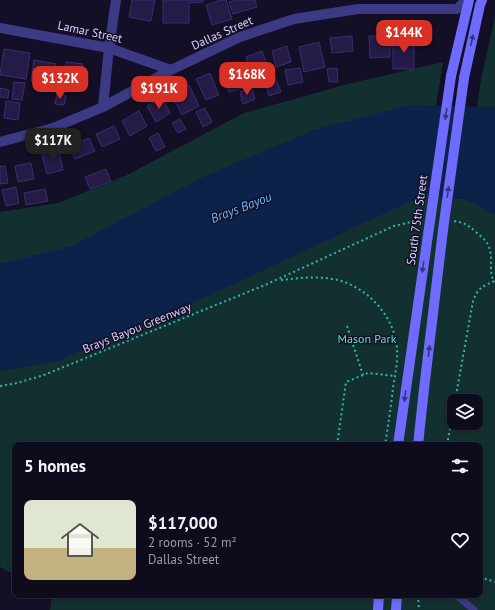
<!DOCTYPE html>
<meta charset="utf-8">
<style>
body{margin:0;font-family:"PT Sans",sans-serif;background:#171425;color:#f1f3f6;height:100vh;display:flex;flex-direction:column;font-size:15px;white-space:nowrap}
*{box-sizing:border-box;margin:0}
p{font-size:13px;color:#9b9ba3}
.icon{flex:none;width:22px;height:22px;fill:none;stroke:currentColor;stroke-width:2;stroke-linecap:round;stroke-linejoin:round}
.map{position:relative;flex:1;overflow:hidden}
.panel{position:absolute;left:12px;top:442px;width:471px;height:156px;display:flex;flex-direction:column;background:#0e0b1c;border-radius:8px;box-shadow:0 2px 6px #0003,0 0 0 1px #2e2b3b}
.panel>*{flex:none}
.tools{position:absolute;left:447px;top:394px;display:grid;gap:8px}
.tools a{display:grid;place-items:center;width:36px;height:36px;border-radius:8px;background:#0e0b1c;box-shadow:0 2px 6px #0003,0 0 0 1px #2e2b3b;font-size:20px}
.price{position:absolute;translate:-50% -34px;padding:0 9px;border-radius:8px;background:#d93025;color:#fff;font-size:13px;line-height:26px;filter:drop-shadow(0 1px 2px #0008)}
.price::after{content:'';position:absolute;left:50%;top:24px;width:12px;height:9px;margin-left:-6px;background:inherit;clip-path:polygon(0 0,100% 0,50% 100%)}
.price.on{background:#222;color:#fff}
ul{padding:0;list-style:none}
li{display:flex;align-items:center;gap:12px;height:100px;padding:0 12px}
li span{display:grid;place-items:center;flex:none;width:112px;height:80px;border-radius:8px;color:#555}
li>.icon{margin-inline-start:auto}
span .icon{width:48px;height:48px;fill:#fffc;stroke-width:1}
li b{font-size:17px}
h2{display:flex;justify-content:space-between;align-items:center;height:48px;padding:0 12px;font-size:17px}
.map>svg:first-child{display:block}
</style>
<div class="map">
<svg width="495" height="610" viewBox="0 0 495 610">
<rect width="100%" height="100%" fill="#130f26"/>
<path fill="#12302f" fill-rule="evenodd" d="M495,17v593h-445l2,-15h428v-150h-465v130l-15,-8v-355l58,-9 69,-28 117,-62 104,-29 95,-22 -7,44 -19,91 47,2 17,-120zM454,401h22v22h-22z"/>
<path fill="#0c2248" d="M411,105l84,2v108l-30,-16 -48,-1 -204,96 -155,67 -58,10v-107l72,-18 131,-69 111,-47z"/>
<path fill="#241b47" stroke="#3b2d73" d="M132,0h23l-4,21 -22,-4z
M163,0h40v2l-14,1v20h-26z
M221,0h5l6,19 -20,6 -6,-20z
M237,0h18l2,7 -24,7 -4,-12z
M352,36l1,15 -21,2 -2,-15z
M369,36h21v21l-20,1z
M393,38h21v31h-21z
M319,42l6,25 -21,5 -5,-25z
M287,46l4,16 -15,5 -4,-16z
M4,49l26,4 -4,26 -26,-4z
M262,51l6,17 -16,5 -6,-16z
M34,60l22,4 -4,20 -21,-3z
M66,62l17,2 -5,27 -16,-2z
M235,63l8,25 -14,4 -9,-24z
M300,68l3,14 -15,3 -3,-15z
M337,68l1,14h-9l-2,-13z
M210,73l9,22 -13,5 -10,-21z
M276,79l5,13 -12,4 -4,-14z
M14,82l11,1 -3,17 -10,-1z
M189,85l10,21 -17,9 -11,-21z
M0,88l9,2 -1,8 -8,-1z
M252,88l3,11 -12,5 -3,-12z
M57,94l9,2 -2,9 -9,-1z
M162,98l8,15 -14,9 -9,-16z
M6,101l14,2 -2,17 -14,-2z
M205,108l7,14 -9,5 -7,-15z
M139,111l8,15 -17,10 -8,-15z
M180,119l6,10 -8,4 -6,-10z
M114,126l6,13 -18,8 -6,-13z
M158,133l7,14 -9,4 -7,-13z
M89,138l6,13 -20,8 -6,-13z
M59,151l4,19 -16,4 -5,-19z
M31,163l3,16 -16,3 -3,-16z
M0,166h5l3,17 -8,1z
M106,169l5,12 -21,8 -5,-12z
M16,187l3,16 -13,3 -4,-16z
M45,189l3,12 -22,4 -2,-12z"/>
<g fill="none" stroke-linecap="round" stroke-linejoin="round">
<path stroke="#2fb8b0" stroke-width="2" stroke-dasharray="2 3" stroke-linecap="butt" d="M454,221c11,2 14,4 22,11 4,4 9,7 11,11 8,11 0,33 8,38
M281,280c17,-2 35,-4 52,-1 33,6 61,36 64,69 1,13 -2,27 -4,40 -2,19 -5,38 -8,57
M347,326l16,49
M0,386l17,-3 27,-8 221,-90 129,-59 26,-6
M455,401l18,-100c5,-13 9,-15 22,-20
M337,445l9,-63 22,-9 27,3
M447,445l7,-39
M480,577l15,5
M418,595l1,15"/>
<path stroke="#3d3a85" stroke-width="7" d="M456,595l18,15"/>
<path stroke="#3d3a85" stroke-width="10" d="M0,28l109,20 62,22
M103,107l6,-59 7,-48
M0,142l53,-14 50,-21 68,-37 69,-33 54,-18 64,-10h99l9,-9"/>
<path stroke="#6f6bff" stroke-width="10" d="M451,76l18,-76
M464,78l16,-73 2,-5
M398,445l31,-217
M418,445l6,-56 19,-159
M378,610l1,-15
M396,610l1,-15"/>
<path stroke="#6f6bff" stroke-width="10" d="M429,228l22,-152
M443,230l21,-152"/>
</g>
<defs><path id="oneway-solid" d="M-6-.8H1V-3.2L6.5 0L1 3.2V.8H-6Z"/></defs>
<g fill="#38347d">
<use href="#oneway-solid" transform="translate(472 40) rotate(-78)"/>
<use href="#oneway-solid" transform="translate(446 114) rotate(99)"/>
<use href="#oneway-solid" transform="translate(448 192) rotate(-82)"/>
<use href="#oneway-solid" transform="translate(423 267) rotate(98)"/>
<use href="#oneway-solid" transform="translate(429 351) rotate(-83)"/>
<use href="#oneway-solid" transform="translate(405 396) rotate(98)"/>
</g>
<g text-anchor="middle" stroke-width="3" stroke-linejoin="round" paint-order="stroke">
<g font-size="12" fill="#d9d4ff" stroke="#130f26">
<text transform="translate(90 32) rotate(12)" y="4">Lamar Street</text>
<text transform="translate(222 33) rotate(-24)" y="4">Dallas Street</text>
<text transform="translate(417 220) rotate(-82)" y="4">South 75th Street</text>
<text transform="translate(137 328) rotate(-22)" y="4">Brays Bayou Greenway</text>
</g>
<g font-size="12" fill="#5fe0c0" stroke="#130f26">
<text x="367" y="343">Mason Park</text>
</g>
<g font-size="13" font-style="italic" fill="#62b6ff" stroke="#130f26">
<text transform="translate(241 207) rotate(-21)" y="5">Brays Bayou</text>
</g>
</g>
</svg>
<div class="tools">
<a><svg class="icon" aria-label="layers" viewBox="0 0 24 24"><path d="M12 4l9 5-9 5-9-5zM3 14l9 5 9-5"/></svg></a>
</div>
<b class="price" style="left:404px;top:54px">$144K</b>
<b class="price" style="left:247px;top:96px">$168K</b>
<b class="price" style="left:60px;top:100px">$132K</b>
<b class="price" style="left:159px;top:110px">$191K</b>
<b class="price on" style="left:53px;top:162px">$117K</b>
<section class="panel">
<h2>5 homes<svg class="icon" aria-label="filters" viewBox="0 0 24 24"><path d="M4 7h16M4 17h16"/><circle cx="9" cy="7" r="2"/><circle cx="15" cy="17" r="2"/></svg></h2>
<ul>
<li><span style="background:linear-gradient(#dfe7d0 60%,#c2b280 0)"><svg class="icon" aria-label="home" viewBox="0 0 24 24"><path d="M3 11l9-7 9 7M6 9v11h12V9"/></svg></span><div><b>$117,000</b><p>2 rooms · 52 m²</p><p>Dallas Street</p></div><svg class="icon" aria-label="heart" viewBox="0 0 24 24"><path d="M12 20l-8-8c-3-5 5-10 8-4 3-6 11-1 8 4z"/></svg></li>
</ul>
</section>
</div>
